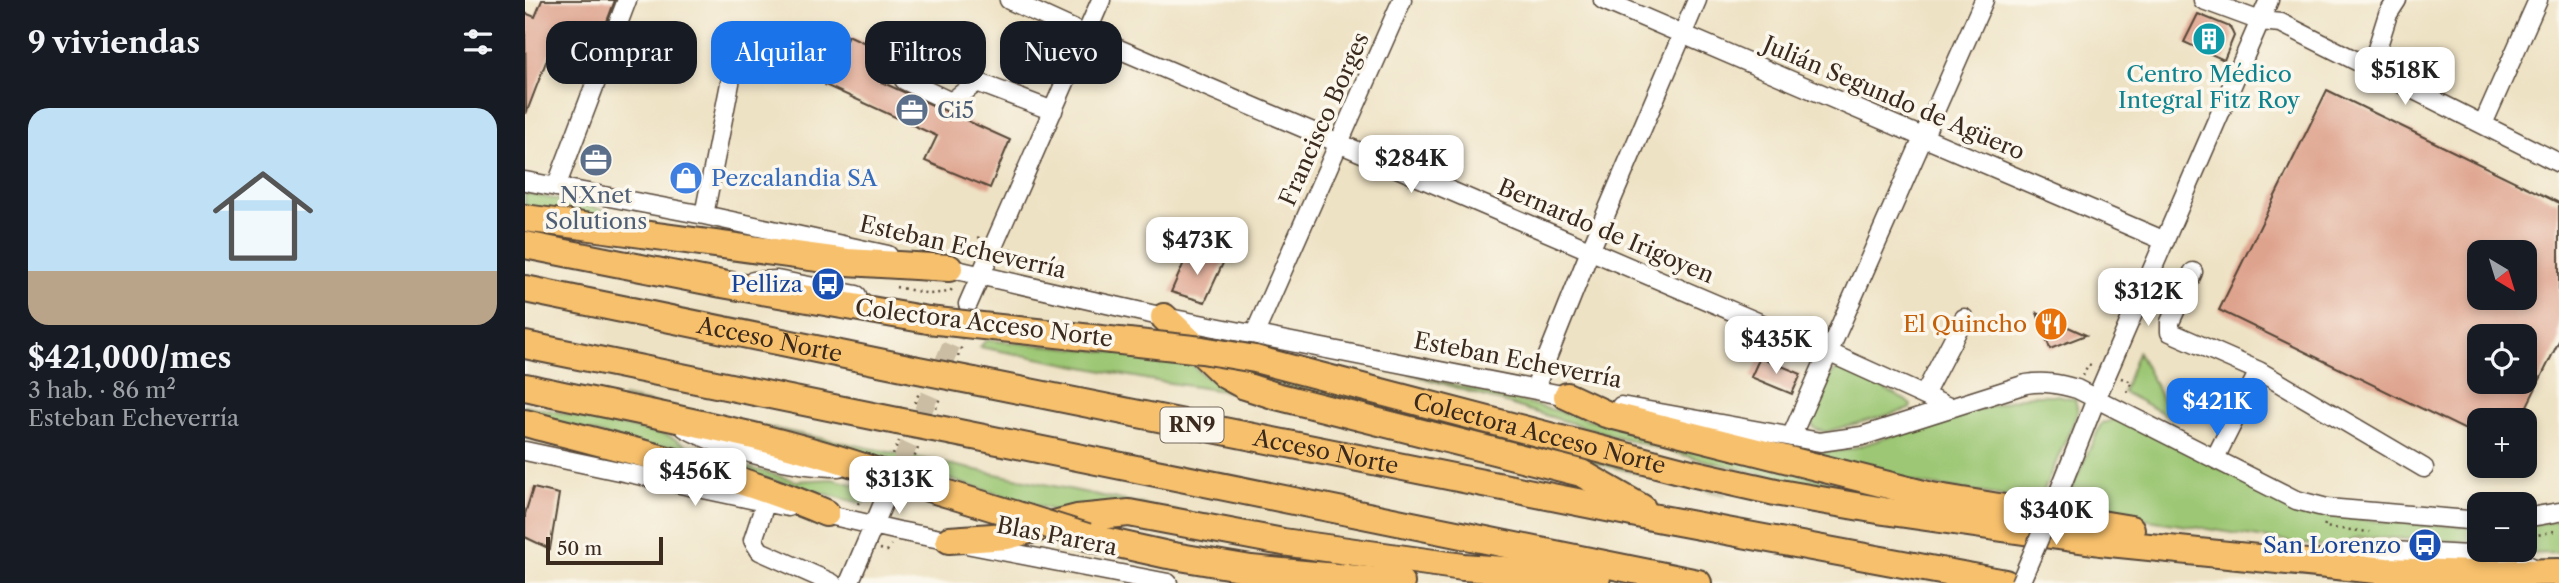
<!DOCTYPE html>
<html lang="es">
<meta charset="utf-8">
<style>
body{margin:0;font-family:"Libre Caslon Text",serif;background:#20242c;color:#f1f3f6;height:100vh;display:flex;flex-direction:column;font-size:26px;white-space:nowrap}
*{box-sizing:border-box;margin:0}
p{font-size:23px;color:#9ea1a6}
.icon{flex:none;width:38px;height:38px;fill:none;stroke:currentColor;stroke-width:2;stroke-linecap:round;stroke-linejoin:round}
.map{position:relative;flex:1;overflow:hidden}
.side{display:flex;flex-direction:column;background:#171b24;width:525px}
.side>*{flex:none}
.banner{position:absolute;left:21px;top:21px;width:665px;height:63px;display:flex;gap:14px}
.needle{width:46px;rotate:142deg}
.controls{position:absolute;left:1942px;top:240px;display:grid;gap:14px}
.controls a{display:grid;place-items:center;width:70px;height:70px;border-radius:14px;background:#171b24;box-shadow:0 4px 10px #0003;font-size:35px}
.scale{position:absolute;left:21px;bottom:18px;width:117px;box-sizing:border-box;padding-left:7px;border:4px solid #3b2a1e;border-top:0;font-size:19px;line-height:24px;white-space:nowrap;color:#3b2a1e;-webkit-text-stroke:5px #fbf7ec;paint-order:stroke}
.price{position:absolute;translate:-50% -60px;padding:0 16px;border-radius:14px;background:#fff;color:#222;font-size:23px;line-height:46px;filter:drop-shadow(0 2px 4px #0008)}
.price::after{content:'';position:absolute;left:50%;top:42px;width:21px;height:16px;margin-left:-10px;background:inherit;clip-path:polygon(0 0,100% 0,50% 100%)}
.price.current{background:#1a73e8;color:#fff}
ul{padding:0;list-style:none}
li{display:grid;align-content:center;gap:14px;height:371px;padding:0 28px}
li span{display:grid;place-items:center;height:217px;border-radius:21px;color:#555}
li>.icon{margin-inline-start:auto}
span .icon{width:126px;height:126px;fill:#fffc;stroke-width:1}
li b{font-size:30px}
h2{display:flex;justify-content:space-between;align-items:center;height:84px;padding:0 28px;font-size:30px}
.tag{padding:0 24px;border-radius:21px;background:#171b24;box-shadow:0 4px 10px #0003;font-size:24px;line-height:63px}
.tag.current{background:#1a73e8;color:#fff}
main{display:flex;flex:1;min-height:0}
.map>svg:first-child{display:block}
</style>
<main>
<section class="side">
<h2>9 viviendas<svg class="icon" aria-label="filters" viewBox="0 0 24 24"><path d="M4 7h16M4 17h16"/><circle cx="9" cy="7" r="2"/><circle cx="15" cy="17" r="2"/></svg></h2>
<ul>
<li><span style="background:linear-gradient(#bfe0f5 75%,#b9a48a 0)"><svg class="icon" aria-label="home" viewBox="0 0 24 24"><path d="M3 11l9-7 9 7M6 9v11h12V9"/></svg></span><div><b>$421,000/mes</b><p>3 hab. · 86 m²</p><p>Esteban Echeverría</p></div></li>
</ul>
</section>
<div class="map">
<svg width="2034" height="583" viewBox="0 0 2034 583">
<rect width="100%" height="100%" fill="#fbf7ec"/>
<filter id="ink" filterUnits="userSpaceOnUse"><feTurbulence type="fractalNoise" baseFrequency=".0143" numOctaves="2"/><feDisplacementMap in="SourceGraphic" scale="14" xChannelSelector="R" yChannelSelector="G"/><feConvolveMatrix kernelMatrix="1 2 1 2 8 2 1 2 1" color-interpolation-filters="sRGB"/></filter>
<filter id="wash" filterUnits="userSpaceOnUse"><feTurbulence type="fractalNoise" baseFrequency=".00686" numOctaves="4" result="noise"/><feDisplacementMap in="SourceGraphic" scale="28" xChannelSelector="R" yChannelSelector="G"/><feGaussianBlur stdDeviation="1.57" result="paint"/><feColorMatrix in="noise" values="0 0 0 0 0 0 0 0 0 0 0 0 0 0 0 0 0 1.4 0 .05"/><feComposite in="paint" operator="in"/></filter>
<g filter="url(#wash)">
<rect width="100%" height="100%" fill="#eee2c4"/>
<path fill="#9dc774" stroke="#6c7849" stroke-width="2" d="M0,193l68,14 37,12 -105,-11z
M461,340l199,19 19,17 26,16 -80,-12 -170,-33z
M1613,352l34,66 -49,-26z
M702,365l55,11 444,119 -472,-116z
M866,368l488,126c-164,-20 -330,-79 -488,-126z
M1311,370h10l59,30 6,5 -1,4 -85,23 -10,-3 -4,-6 20,-48z
M1506,395h25l19,4 3,13 -39,89 -118,-17 -184,-48 84,16 26,-2 118,-37z
M97,397l611,126 -174,-11 -252,-75z
M0,405l144,31 35,19 92,26 36,-2 44,11 -13,14 -338,-90z
M1594,418l178,89 64,13 119,8v14l-120,-5 -29,11 -261,-40 5,-9 -6,-5 32,-70z
M2034,521v32l-40,1 -12,-4h18v-25z"/>
<g id="blocks">
<path fill="#dea38d" fill-rule="evenodd" d="M17,0h73l-26,69 -40,-15 -23,60 -1,-101 10,4z
M1673,14l32,13 4,9 -10,24 -40,-18z
M323,35l43,20 -12,26 131,59 -20,48 -65,-27 12,-25 -112,-51z
M1802,90l232,113v138l-39,79h-40v17l-261,-127zM1955,252h45v46h-45zM1955,336h45v46h-45z
M664,251l18,8 2,-5 15,7 -19,41 -34,-10z
M1512,313l49,22 -36,14z
M1235,357l41,17 -9,20 -41,-17z
M8,488l26,6 -9,55 -25,-12v-23z"/>
</g>
</g>
<g filter="url(#ink)">
<use href="#blocks" fill-opacity="0" stroke="#564637" stroke-width="2"/>
<g fill="none" stroke-linecap="round" stroke-linejoin="round">
<path stroke="#cabda3" stroke-width="18" stroke-dasharray="18 9" stroke-linecap="butt" d="M366,486l73,-171"/>
<defs>
<path id="minor" d="M484,0l77,35 744,318 121,55
M1078,0l562,241
M1678,0l57,21 21,2 278,140
M403,32l40,17 5,7 4,26 -26,20 -47,-22 -2,-5c2,-16 8,-40 26,-43z
M1846,68l17,-54 9,-14
M452,82l76,29
M1958,124l55,-124
M0,181l179,34 184,40
M31,187l71,-187
M179,215l30,-152
M414,266l225,51 413,81
M1668,272l-23,50v10l89,39
M228,281l24,-1 80,15
M443,304l133,-304
M730,333l147,-333
M1010,388l55,-137 107,-251
M1399,395l40,-77
M1096,406l199,36 42,-6 164,-52c19,-3 33,0 51,5l219,111 31,8 153,13
M160,428c41,22 108,39 154,39
M1266,437l193,-437
M0,451l263,56
M1690,458l44,-87 165,97
M1532,497l39,-98 173,-399
M240,504l-12,36 7,11 72,32
M291,512l83,19 269,52
M2000,518l34,-6
M1804,558l43,-8 117,6 41,10
M324,583l39,-91"/>
<g id="highway">
<path d="M0,218l322,44 102,6"/>
<path d="M0,245l197,39 206,36"/>
<path id="s1" d="M0,289l388,80"/>
<path d="M639,317l61,58 20,11 31,10 305,77 61,35"/>
<path d="M0,345l372,76"/>
<path id="s2" d="M730,359l436,114 89,20 104,18 216,31 286,29 86,3 87,-2"/>
<path id="s3" d="M449,381l688,138 343,64"/>
<path d="M0,387c119,26 241,46 356,86"/>
<path d="M1042,396l39,18 326,82 199,33"/>
<path d="M0,423c101,27 204,48 301,90"/>
<path d="M429,432l744,151"/>
<path d="M400,487l89,27"/>
<path d="M562,537l81,18 83,14 150,14"/>
<path d="M424,540l58,-4 70,-18 52,-5 154,29 180,25 134,10"/>
</g>
</defs>
<use href="#minor" stroke="#564637" stroke-width="21"/>
<use href="#highway" stroke="#564637" stroke-width="30"/>
<path stroke="#564637" stroke-width="2.5" stroke-dasharray="2 5" stroke-linecap="butt" d="M485,249l8,13 -2,6
M447,251l7,-15
M371,287l34,7 20,-2 3,-5
M433,356l5,-13
M1558,376l5,-12 5,2
M1596,378l11,4 -6,12
M390,403l5,-13
M411,408l5,-13
M368,455l6,-14
M387,463l7,-17
M333,504l2,-5 8,-2
M1800,524l-1,3 46,5
M2000,538l34,-8
M355,549l7,2 4,-6"/>
<use href="#minor" stroke="#fff" stroke-width="18"/>
<use href="#highway" stroke="#f7c06c" stroke-width="26"/>
<defs>
<path id="minor-bridge" d="M1495,583l37,-86"/>
<path id="highway-bridge" d="M403,320l274,30 53,9
M388,369l61,12
M372,421l57,11
M356,473l44,14
M489,514l73,23"/>
</defs>
<use href="#minor-bridge" stroke="#564637" stroke-width="21" stroke-linecap="butt"/>
<use href="#highway-bridge" stroke="#564637" stroke-width="30" stroke-linecap="butt"/>
<use href="#minor-bridge" stroke="#fff" stroke-width="18"/>
<use href="#highway-bridge" stroke="#f7c06c" stroke-width="26"/>
</g>
</g>
<defs>
<symbol id="building-disc" viewBox="-11 -11 22 22"><circle r="9.5" fill="#0f9aa8" stroke="#fbf7ec"/><path d="M-4-6H4V6H1V3H-1V6H-4ZM-2.5-4.3h1.7v1.8h-1.7ZM.8-4.3h1.7v1.8H.8ZM-2.5-1h1.7V.8h-1.7ZM.8-1h1.7V.8H.8Z" fill="#fff"/></symbol>
<symbol id="office-disc" viewBox="-11 -11 22 22"><circle r="9.5" fill="#5c6f8a" stroke="#fbf7ec"/><path d="M-6-3h4V-5.5h4V-3h4V5H-6ZM-1-4.5V-3h2v-1.5ZM-6 0V1H6V0Z" fill="#fff"/></symbol>
<symbol id="shop-disc" viewBox="-11 -11 22 22"><circle r="9.5" fill="#3f7fe0" stroke="#fbf7ec"/><path d="M-5-2.5h2.3a2.7 3.5 0 0 1 5.4 0H5L5.5 6h-11ZM-1.5-2.5h3a1.5 2.3 0 0 0-3 0Z" fill="#fff"/></symbol>
<symbol id="bus-disc" viewBox="-11 -11 22 22"><circle r="9.5" fill="#1a4fb4" stroke="#fbf7ec"/><path d="M-5-6H5V4H4V6H2V4H-2V6H-4V4H-5ZM-3.5-4V0h7V-4ZM-3.5 1.2v1.5H-2V1.2ZM2 1.2v1.5H3.5V1.2Z" fill="#fff"/></symbol>
<symbol id="restaurant-disc" viewBox="-11 -11 22 22"><circle r="9.5" fill="#e8710a" stroke="#fbf7ec"/><path d="M-5-6h1v4h1v-4h1v4h1v-4h1v5L-1.5 .5V6h-2V.5L-5-1ZM5-6V6H3V1.5H1.5Q1.5-4 5-6Z" fill="#fff"/></symbol>
</defs>
<g fill-rule="evenodd">
<use href="#building-disc" x="1665" y="20" width="38" height="38"/>
<use href="#office-disc" x="368" y="91" width="38" height="38"/>
<use href="#office-disc" x="52" y="141" width="38" height="38"/>
<use href="#shop-disc" x="142" y="159" width="38" height="38"/>
<use href="#bus-disc" x="284" y="265" width="38" height="38"/>
<use href="#restaurant-disc" x="1507" y="305" width="38" height="38"/>
<use href="#bus-disc" x="1881" y="526" width="38" height="38"/>
</g>
<g text-anchor="middle" stroke-width="7" stroke-linejoin="round" paint-order="stroke">
<rect fill="#fbf7ec" stroke="#75685c" stroke-width="2" x="635.5" y="407.5" width="63" height="35" rx="5"/>
<g font-size="21" font-weight="bold" fill="#3b2a1e">
<text x="667" y="432">RN9</text>
</g>
<g font-size="23" fill="#0d838f" stroke="#fbf7ec">
<text x="1684" y="82">Centro Médico<tspan x="1684" dy="26">Integral Fitz Roy</tspan></text>
</g>
<g font-size="23" fill="#3b2a1e" stroke="#fbf7ec">
<text transform="translate(1369 98) rotate(23)" y="8">Julián Segundo de Agüero</text>
<text transform="translate(799 119) rotate(-66)" y="8">Francisco Borges</text>
<text transform="translate(1081 231) rotate(23)" y="8">Bernardo de Irigoyen</text>
<text transform="translate(438 247) rotate(13)" y="8">Esteban Echeverría</text>
<text transform="translate(459 323) rotate(7)" y="8">Colectora Acceso Norte</text>
<text dy="8" stroke="none"><textPath href="#s1" startOffset="250">Acceso Norte</textPath></text>
<text transform="translate(993 360) rotate(11)" y="8">Esteban Echeverría</text>
<text dy="8" stroke="none"><textPath href="#s2" startOffset="294">Colectora Acceso Norte</textPath></text>
<text dy="8" stroke="none"><textPath href="#s3" startOffset="359">Acceso Norte</textPath></text>
<text transform="translate(532 536) rotate(11)" y="8">Blas Parera</text>
</g>
<g font-size="23" fill="#4e5e75" stroke="#fbf7ec" text-anchor="start">
<text x="412" y="118">Ci5</text>
<text x="71" y="203" text-anchor="middle">NXnet<tspan x="71" dy="26">Solutions</tspan></text>
</g>
<g font-size="23" fill="#366cbe" stroke="#fbf7ec" text-anchor="start">
<text x="186" y="186">Pezcalandia SA</text>
</g>
<g font-size="23" fill="#164399" stroke="#fbf7ec" text-anchor="end">
<text x="278" y="292">Pelliza</text>
<text x="1876" y="553">San Lorenzo</text>
</g>
<g font-size="23" fill="#c56008" stroke="#fbf7ec" text-anchor="end">
<text x="1502" y="332">El Quincho</text>
</g>
</g>
</svg>
<div class="controls">
<a><svg class="needle" viewBox="-14 -14 28 28"><path d="M0-13l5 13h-10z" fill="#e53935"/><path d="M0 13l5-13h-10z" fill="#9ea1a6"/></svg></a>
<a><svg class="icon" aria-label="locate" viewBox="0 0 24 24"><circle cx="12" cy="12" r="6"/><path d="M12 2v4M12 18v4M2 12h4M18 12h4"/></svg></a>
<a>+</a>
<a>−</a>
</div>
<div class="scale">50 m</div>
<b class="price" style="left:1880px;top:107px">$518K</b>
<b class="price" style="left:886px;top:195px">$284K</b>
<b class="price" style="left:672px;top:277px">$473K</b>
<b class="price" style="left:1623px;top:328px">$312K</b>
<b class="price" style="left:1251px;top:376px">$435K</b>
<b class="price current" style="left:1692px;top:438px">$421K</b>
<b class="price" style="left:170px;top:508px">$456K</b>
<b class="price" style="left:374px;top:516px">$313K</b>
<b class="price" style="left:1531px;top:547px">$340K</b>
<div class="banner">
<a class="tag">Comprar</a>
<a class="tag current">Alquilar</a>
<a class="tag">Filtros</a>
<a class="tag">Nuevo</a>
</div>
</div>
</main>
